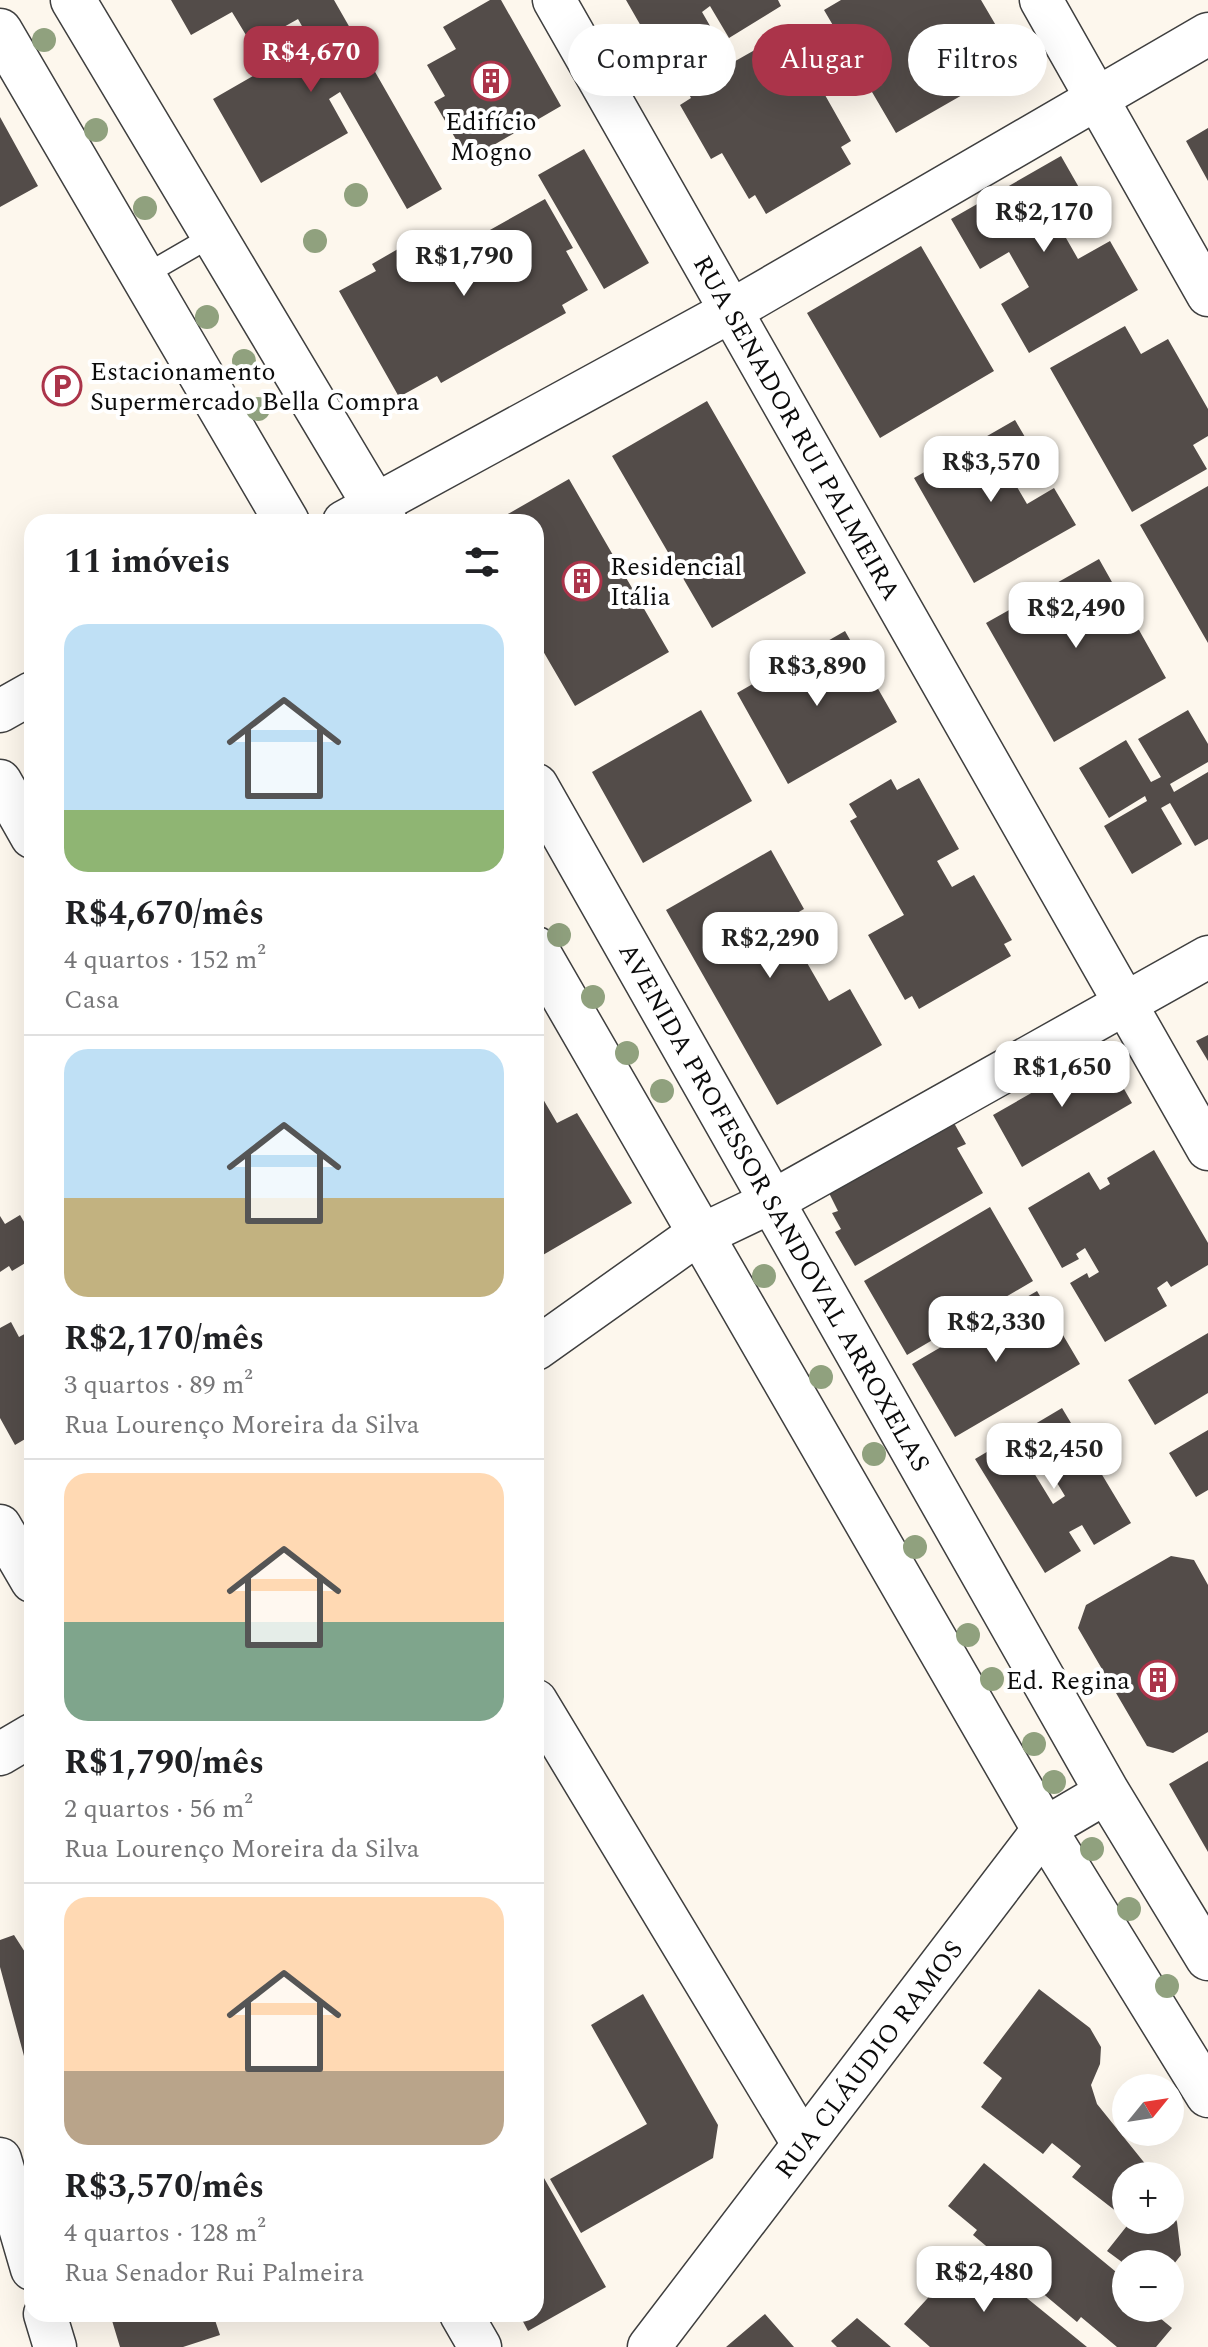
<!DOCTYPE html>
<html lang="pt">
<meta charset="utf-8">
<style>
body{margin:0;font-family:Spectral,serif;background:#f2f2f2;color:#202124;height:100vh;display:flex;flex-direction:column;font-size:30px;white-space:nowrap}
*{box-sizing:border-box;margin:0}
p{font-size:26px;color:#757577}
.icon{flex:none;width:44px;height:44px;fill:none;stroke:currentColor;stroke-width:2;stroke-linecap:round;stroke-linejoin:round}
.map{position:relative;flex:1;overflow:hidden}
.side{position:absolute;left:24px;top:514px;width:520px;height:1808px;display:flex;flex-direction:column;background:#fff;border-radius:24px;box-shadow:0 8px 32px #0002}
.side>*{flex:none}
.top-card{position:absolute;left:568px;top:24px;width:520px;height:72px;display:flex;gap:16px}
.needle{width:52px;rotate:60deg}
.controls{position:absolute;left:1112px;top:2074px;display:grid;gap:16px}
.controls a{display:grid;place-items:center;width:72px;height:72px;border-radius:50%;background:#fff;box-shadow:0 8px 32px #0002;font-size:40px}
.price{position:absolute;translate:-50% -68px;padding:0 18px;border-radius:16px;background:#fff;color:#222;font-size:26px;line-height:52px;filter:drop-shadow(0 2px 4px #0008)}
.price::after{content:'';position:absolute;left:50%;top:48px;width:24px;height:18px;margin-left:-12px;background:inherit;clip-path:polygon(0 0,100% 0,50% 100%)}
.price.on{background:#ab344a;color:#fff}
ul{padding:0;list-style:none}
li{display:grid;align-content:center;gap:16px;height:424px;padding:0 40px}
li+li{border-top:2px solid #e0e0e0}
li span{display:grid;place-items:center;height:248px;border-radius:24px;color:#555}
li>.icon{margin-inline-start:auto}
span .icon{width:144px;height:144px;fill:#fffc;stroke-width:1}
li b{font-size:34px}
h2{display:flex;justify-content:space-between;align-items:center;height:96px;padding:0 40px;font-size:34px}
.pill{padding:0 28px;border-radius:36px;background:#fff;box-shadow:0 8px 32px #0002;font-size:28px;line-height:72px}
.pill.on{background:#ab344a;color:#fff}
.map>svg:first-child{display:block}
</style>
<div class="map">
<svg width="1208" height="2347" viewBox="0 0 1208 2347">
<rect width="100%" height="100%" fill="#fdf7ed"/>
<path fill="#534c49" d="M171,0h163l108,189 -35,20 -67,-117 -11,7 19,34 -87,50 -48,-84 87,-50 15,26 11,-6 -28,-50 -46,26 -20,-33 -41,23z
M490,0h11l60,106 -93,54 -34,-58 11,-6 -18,-31 29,-16 -13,-22z
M626,0h152l3,6 -52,32 -19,-32 -8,6 11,19 -35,20 -4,-7 -17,10z
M841,0h140l37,63 -122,70 -72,-123z
M788,31l5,9 10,-5 31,54 -9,6 26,46 -10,6 10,17 -85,50 -11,-19 -6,4 -27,-46 -11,6 -31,-54 11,-7 -5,-9z
M0,117l38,69 -38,21z
M1208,128v53l-22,-40z
M584,149l65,114 -45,26 -66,-114z
M1061,156l28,49 -31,19 20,35 32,-18 28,49 -109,63 -28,-49 28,-17 -20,-35 -29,17 -29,-50z
M545,199l28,49 -7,3 22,39 -26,15 4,8 -125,70 -4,-7 -38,21 -60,-106 37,-20 -4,-7 45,-26 14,25z
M921,246l73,125 -114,67 -73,-125z
M1125,326l16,28 27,-15 40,70v27l-15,9 14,24 -75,43 -82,-144z
M707,401l99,172 -94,55 -100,-172z
M1015,420l20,34 -28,16 20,34 27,-16 22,37 -102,58 -60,-105z
M569,479l100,173 -94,54 -39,-67v-117h-42z
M1208,486v157l-68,-118z
M1099,559l67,119 -112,64 -68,-119z
M845,631l52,91 -109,62 -51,-91z
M701,710l51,91 -109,62 -51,-91z
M1188,710l20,34v18l-38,22 4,8 34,-20v67l-13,7 -25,-43 -9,5 21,36 -50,30 -28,-48 43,-25 -2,-5 -36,22 -30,-50 47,-28 25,42 10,-5 -23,-38z
M919,778l40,71 -22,12 15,26 22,-12 38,65 -8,4 7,12 -92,53 -7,-13 -7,4 -37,-65 36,-20 -54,-94 7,-4 -8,-13 42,-25 6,11z
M771,850l33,59 -21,12 46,80 21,-12 32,56 -105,60 -111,-195z
M1208,1035v26l-12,-20z
M1103,1052l29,51 -110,64 -29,-52z
M536,1087l21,36 20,-10 55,90 -96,56z
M954,1123l12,21 -9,4 26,45 -128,73 -20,-34 6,-3 -9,-16 6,-2 -9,-18z
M1154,1150l54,93v22l-37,22 -4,-6 -10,7 10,18 -62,36 -35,-59 17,-10 2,5 10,-6 -14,-24 -9,6 3,5 -17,9 -34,-60 61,-36 11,18 10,-6 -3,-6z
M990,1207l43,74 -126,74 -43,-74z
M20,1215l12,20v24l-20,12 -3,-5 -9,6v-56l5,8z
M1037,1291l43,73 -125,73 -43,-73z
M11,1322l8,15 13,-7v105l-17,10 -15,-27v-90z
M1208,1333v60l-53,32 -27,-45z
M1062,1408l69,115 -37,22 -12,-20 -13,7 12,19 -36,22 -70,-114 37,-22 41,67 12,-8 -40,-66z
M1208,1430v60l-12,7 -27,-44z
M1171,1556l23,4 14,25v147l-35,21 -26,-7 -69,-118 8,-23z
M1208,1761v91l-39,-68z
M14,1935l18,28 -1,119 -31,-115v-27z
M1039,1989l51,39 11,19 -1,17 -9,21 6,19 58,72h-29v43l-54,-42 9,-11 -29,-23 -9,11 -62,-47 21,-29 -19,-15z
M643,1994l75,131 -5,33 -132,75 -31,-54 97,-55 -56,-99z
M984,2163l137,113 -5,6 10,8v18h22l24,20 -16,19h-39l-36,-30 -4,5 -104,-87 4,-5 -29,-24z
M536,2164l70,123 -78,44 -9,-17h17z
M1170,2205l7,17 4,33 -11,14v-5l-44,1 -19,-14 23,-29 -2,-2h42z
M970,2252l117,95h-157l-26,-23z
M110,2314h103l7,21 -37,12h-63z
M765,2314l29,33h-68z
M857,2318l34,29h-54l-6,-6z"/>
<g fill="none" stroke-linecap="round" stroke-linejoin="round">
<defs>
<path id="service" d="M143,276l71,-41"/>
<g id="minor">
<path id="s1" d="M554,0l654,1149"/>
<path d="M1041,0l167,295"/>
<path d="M344,522l385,-210 479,-278"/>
<path d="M0,711l32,-18"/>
<path d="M0,781l32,56"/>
<path d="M536,1349l149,-106 88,-42 435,-244"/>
<path d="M0,1526l32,55"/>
<path d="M536,1701l266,441"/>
<path d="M0,1754l32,-19"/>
<path d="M0,2159l32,110"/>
<path d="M45,2314l10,33"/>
<path d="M461,2314l19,33"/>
<path id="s2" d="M649,2347l395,-518 63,-37"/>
</g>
<g id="tertiary">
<path d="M73,0l312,522"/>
<path d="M0,31l287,491"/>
<path id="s3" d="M536,786l571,1006 101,166"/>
<path d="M536,949l508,880 164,266"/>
</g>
</defs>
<use href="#service" stroke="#3f3f3f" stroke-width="23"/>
<use href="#minor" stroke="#3f3f3f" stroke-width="45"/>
<use href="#tertiary" stroke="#3f3f3f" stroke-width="47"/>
<use href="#service" stroke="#fff" stroke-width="20"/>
<use href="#minor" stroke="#fff" stroke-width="42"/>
<use href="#tertiary" stroke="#fff" stroke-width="44"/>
</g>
<g fill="#90a17e">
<circle cx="44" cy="40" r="12"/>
<circle cx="96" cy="130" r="12"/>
<circle cx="356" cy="195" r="12"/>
<circle cx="145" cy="208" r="12"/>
<circle cx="315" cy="241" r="12"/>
<circle cx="207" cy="317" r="12"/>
<circle cx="244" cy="361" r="12"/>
<circle cx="258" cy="409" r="12"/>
<circle cx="559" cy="935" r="12"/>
<circle cx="593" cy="997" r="12"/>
<circle cx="627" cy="1053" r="12"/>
<circle cx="662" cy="1091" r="12"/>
<circle cx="764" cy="1276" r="12"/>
<circle cx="821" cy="1377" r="12"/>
<circle cx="874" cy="1454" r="12"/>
<circle cx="915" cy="1547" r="12"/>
<circle cx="968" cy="1635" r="12"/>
<circle cx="992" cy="1679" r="12"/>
<circle cx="1034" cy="1744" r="12"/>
<circle cx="1054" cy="1782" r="12"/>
<circle cx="1092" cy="1849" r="12"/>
<circle cx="1129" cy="1909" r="12"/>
<circle cx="1167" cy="1986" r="12"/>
</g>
<defs>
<symbol id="building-ring" viewBox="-11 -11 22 22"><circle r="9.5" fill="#fff" stroke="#ab344a" stroke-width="1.5"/><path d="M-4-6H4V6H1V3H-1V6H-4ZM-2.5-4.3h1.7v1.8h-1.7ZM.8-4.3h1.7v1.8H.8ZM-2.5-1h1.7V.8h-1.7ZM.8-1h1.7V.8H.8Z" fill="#ab344a"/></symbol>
<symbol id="parking-ring" viewBox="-11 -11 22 22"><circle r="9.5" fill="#fff" stroke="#ab344a" stroke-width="1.5"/><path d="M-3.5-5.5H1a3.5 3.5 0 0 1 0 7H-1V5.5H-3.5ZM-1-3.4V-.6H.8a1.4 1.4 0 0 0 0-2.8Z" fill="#ab344a"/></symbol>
</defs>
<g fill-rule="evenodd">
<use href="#building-ring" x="469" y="59" width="44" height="44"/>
<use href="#parking-ring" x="40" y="364" width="44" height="44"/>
<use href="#building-ring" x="560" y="559" width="44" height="44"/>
<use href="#building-ring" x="1136" y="1658" width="44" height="44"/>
</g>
<g text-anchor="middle" stroke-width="8" stroke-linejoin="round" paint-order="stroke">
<g font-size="26" fill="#0c0c0c" stroke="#fff" text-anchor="start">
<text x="491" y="130" text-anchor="middle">Edifício<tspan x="491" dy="30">Mogno</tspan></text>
<text x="90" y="380">Estacionamento<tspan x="90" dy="30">Supermercado Bella Compra</tspan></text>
<text x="610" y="575">Residencial<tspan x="610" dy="30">Itália</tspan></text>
<text x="1130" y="1689" text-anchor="end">Ed. Regina</text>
</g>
<g font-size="26" fill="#0c0c0c" stroke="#fff">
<text dy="9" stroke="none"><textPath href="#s1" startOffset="492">RUA SENADOR RUI PALMEIRA</textPath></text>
<text dy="9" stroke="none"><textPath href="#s3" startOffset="484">AVENIDA PROFESSOR SANDOVAL ARROXELAS</textPath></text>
<text dy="9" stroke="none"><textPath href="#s2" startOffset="362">RUA CLÁUDIO RAMOS</textPath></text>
</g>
</g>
</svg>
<div class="controls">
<a><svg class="needle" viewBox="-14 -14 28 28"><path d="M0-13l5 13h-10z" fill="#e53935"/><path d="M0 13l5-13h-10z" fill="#757577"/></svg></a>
<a>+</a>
<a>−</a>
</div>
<b class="price on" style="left:311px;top:94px">R$4,670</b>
<b class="price" style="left:1044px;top:254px">R$2,170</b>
<b class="price" style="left:464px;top:298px">R$1,790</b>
<b class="price" style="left:991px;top:504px">R$3,570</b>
<b class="price" style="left:1076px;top:650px">R$2,490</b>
<b class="price" style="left:817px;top:708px">R$3,890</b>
<b class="price" style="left:770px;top:980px">R$2,290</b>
<b class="price" style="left:1062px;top:1109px">R$1,650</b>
<b class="price" style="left:996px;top:1364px">R$2,330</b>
<b class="price" style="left:1054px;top:1491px">R$2,450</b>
<b class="price" style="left:984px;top:2314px">R$2,480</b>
<div class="top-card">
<a class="pill">Comprar</a>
<a class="pill on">Alugar</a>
<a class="pill">Filtros</a>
</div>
<section class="side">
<h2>11 imóveis<svg class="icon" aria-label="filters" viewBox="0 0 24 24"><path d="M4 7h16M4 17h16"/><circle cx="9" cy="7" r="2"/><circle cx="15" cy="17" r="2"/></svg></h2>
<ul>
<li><span style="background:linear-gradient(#bfe0f5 75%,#8fb573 0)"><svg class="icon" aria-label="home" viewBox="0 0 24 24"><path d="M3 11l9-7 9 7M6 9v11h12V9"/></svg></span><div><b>R$4,670/mês</b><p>4 quartos · 152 m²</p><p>Casa</p></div></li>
<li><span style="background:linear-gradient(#bfe0f5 60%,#c2b280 0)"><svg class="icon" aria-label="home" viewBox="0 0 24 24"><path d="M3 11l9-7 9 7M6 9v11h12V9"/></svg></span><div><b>R$2,170/mês</b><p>3 quartos · 89 m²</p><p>Rua Lourenço Moreira da Silva</p></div></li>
<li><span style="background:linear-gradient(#ffd9b3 60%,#7fa58c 0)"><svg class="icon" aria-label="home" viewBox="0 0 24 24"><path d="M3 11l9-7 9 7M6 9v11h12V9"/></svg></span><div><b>R$1,790/mês</b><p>2 quartos · 56 m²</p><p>Rua Lourenço Moreira da Silva</p></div></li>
<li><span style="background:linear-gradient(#ffd9b3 70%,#b9a48a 0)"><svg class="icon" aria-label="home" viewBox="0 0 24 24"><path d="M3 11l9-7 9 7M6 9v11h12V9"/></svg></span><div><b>R$3,570/mês</b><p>4 quartos · 128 m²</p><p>Rua Senador Rui Palmeira</p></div></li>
</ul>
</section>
</div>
